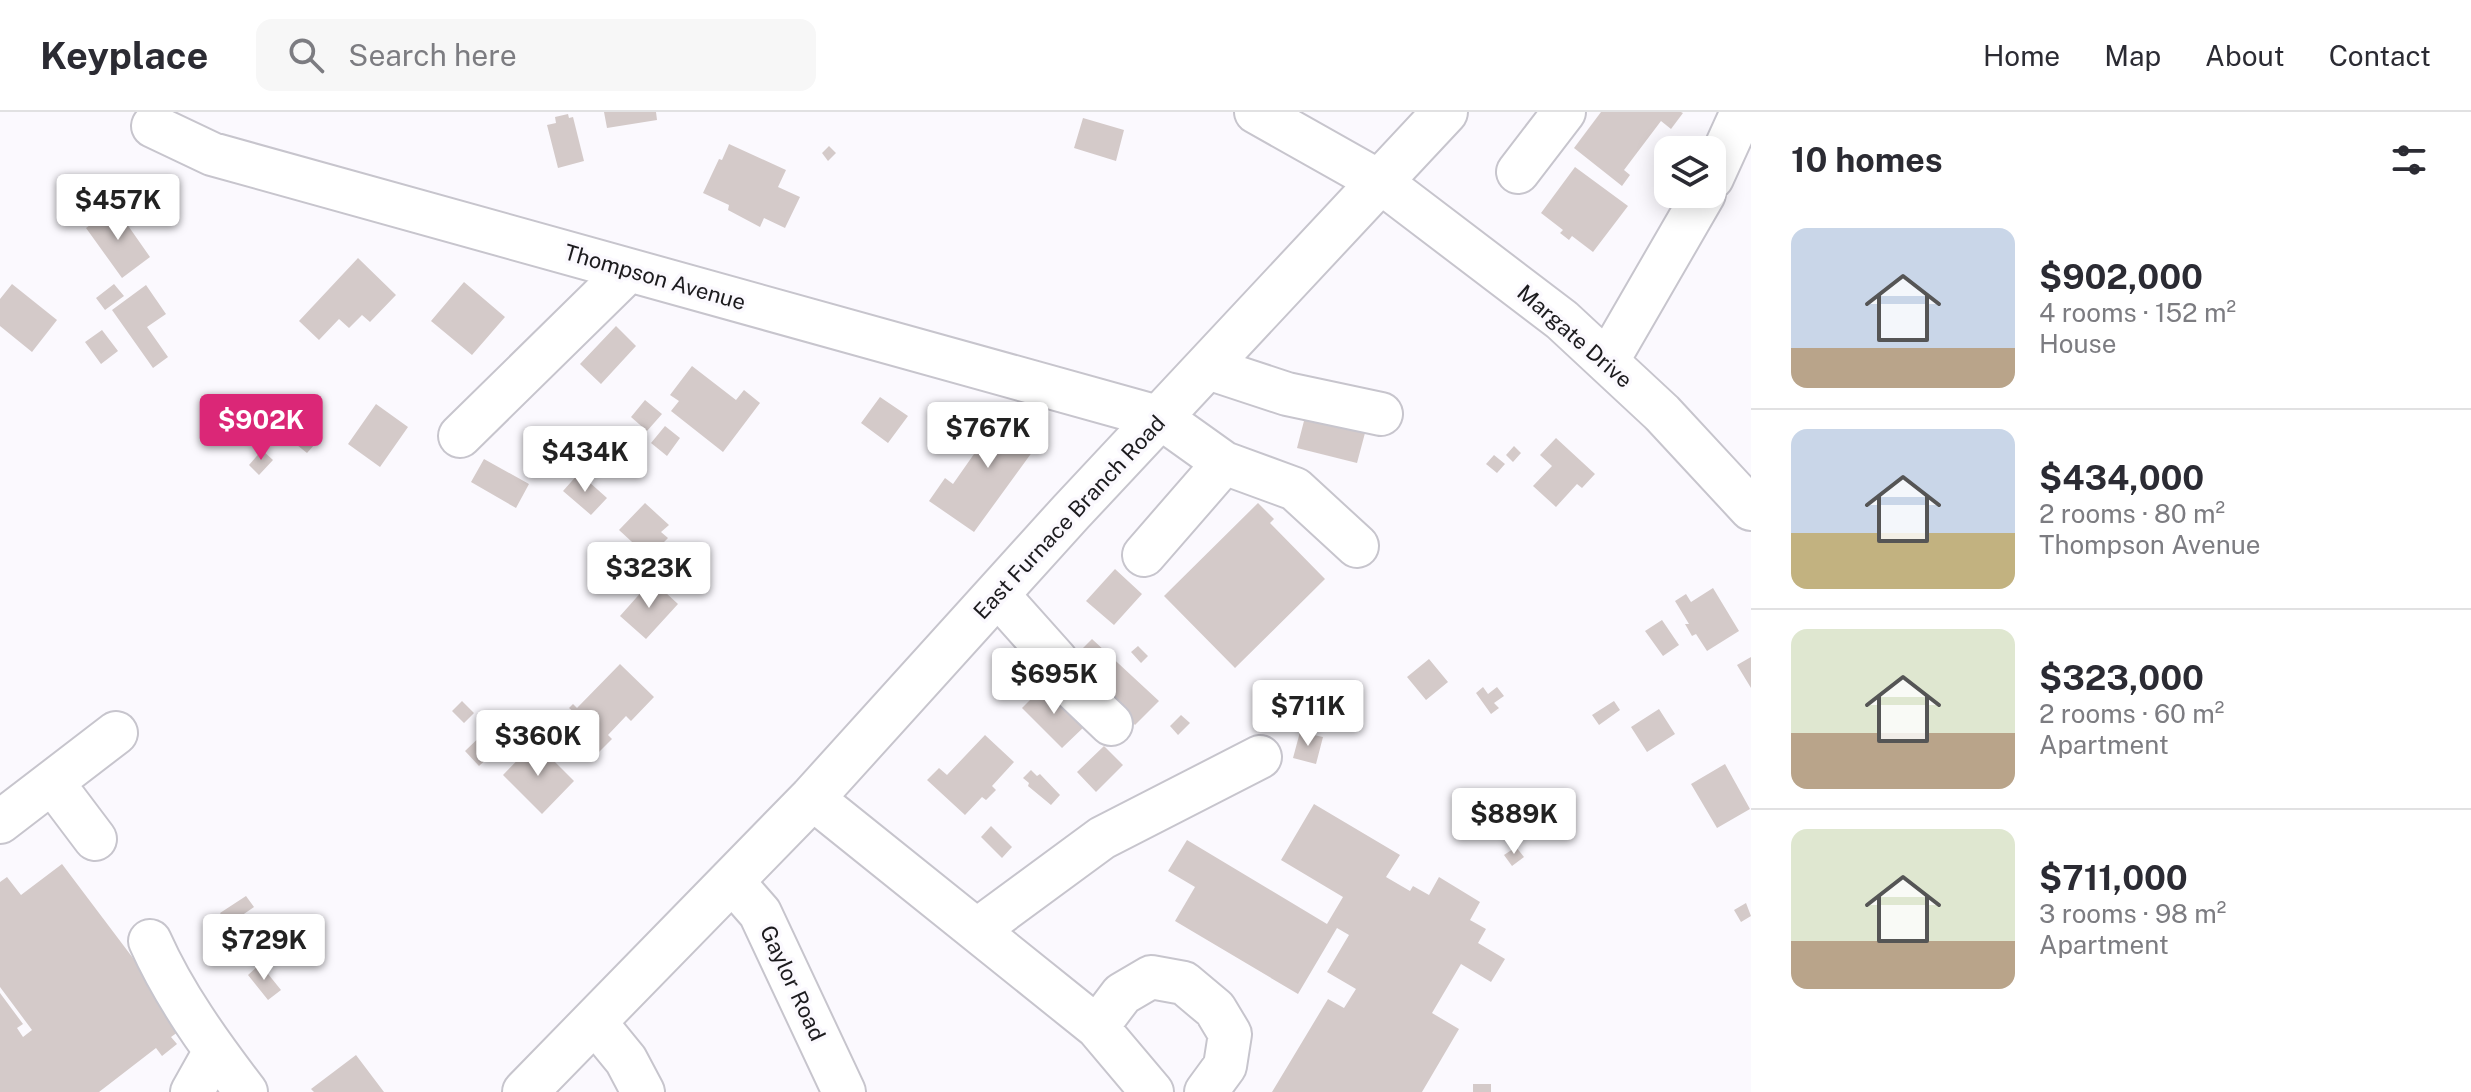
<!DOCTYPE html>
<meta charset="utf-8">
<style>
body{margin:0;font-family:"Public Sans",sans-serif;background:#f7f7f7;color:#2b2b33;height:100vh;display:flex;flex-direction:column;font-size:30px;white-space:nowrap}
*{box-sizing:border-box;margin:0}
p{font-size:26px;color:#7c7c81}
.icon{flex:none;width:44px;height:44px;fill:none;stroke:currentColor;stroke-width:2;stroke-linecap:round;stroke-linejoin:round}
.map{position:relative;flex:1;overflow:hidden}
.drawer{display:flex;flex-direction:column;background:#fff;width:720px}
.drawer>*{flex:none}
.controls{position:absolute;left:1654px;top:24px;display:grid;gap:16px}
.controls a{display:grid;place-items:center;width:72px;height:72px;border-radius:16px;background:#fff;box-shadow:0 4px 20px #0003;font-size:40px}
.price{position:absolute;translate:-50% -68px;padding:0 18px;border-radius:8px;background:#fff;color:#222;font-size:26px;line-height:52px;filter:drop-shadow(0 2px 4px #0008)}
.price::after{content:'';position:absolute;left:50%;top:48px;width:24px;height:18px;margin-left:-12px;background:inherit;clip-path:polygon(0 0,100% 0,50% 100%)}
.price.current{background:#db2777;color:#fff}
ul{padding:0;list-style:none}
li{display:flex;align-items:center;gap:24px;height:200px;padding:0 40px}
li+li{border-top:2px solid #e1e1e2}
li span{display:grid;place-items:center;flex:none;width:224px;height:160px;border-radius:16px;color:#555}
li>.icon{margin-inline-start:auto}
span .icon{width:96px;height:96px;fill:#fffc;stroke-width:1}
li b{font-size:34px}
h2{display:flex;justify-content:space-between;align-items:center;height:96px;padding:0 40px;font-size:34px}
header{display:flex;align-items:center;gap:48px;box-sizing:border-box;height:112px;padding:0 40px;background:#fff;border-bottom:2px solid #e1e1e2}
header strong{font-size:38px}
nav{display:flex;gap:44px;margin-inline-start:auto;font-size:28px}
.search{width:560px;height:72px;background:#f7f7f7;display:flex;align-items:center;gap:20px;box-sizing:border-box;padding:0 28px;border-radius:16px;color:#7c7c81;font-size:30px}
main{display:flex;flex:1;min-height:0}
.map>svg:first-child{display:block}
</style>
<header>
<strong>Keyplace</strong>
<div class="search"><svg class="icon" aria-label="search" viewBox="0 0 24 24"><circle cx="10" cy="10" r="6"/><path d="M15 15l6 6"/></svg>Search here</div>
<nav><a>Home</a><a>Map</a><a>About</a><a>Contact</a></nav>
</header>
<main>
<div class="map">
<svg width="1751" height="980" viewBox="0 0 1751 980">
<rect width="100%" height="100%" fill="#fbf9fe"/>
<path fill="#d4cac9" d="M604,0h52l1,8 -50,8z
M1601,0h80l2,1 -12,16 -10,-8 -37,49 6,5 -8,11 -48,-38z
M568,2l1,4 4,-1 11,44 -26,7 -11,-43 9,-2 -1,-6z
M1083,6l41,12 -8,31 -42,-13z
M729,32l57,26 -8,17 22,10 -15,31 -21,-10 -4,9 -32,-17 1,-5 -26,-12 16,-34 3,1z
M829,34l7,7 -8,8 -6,-8z
M1575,55l53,39 -35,46 -21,-16 -3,4 -9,-7 3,-3 -22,-17z
M73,74l8,11 -8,7 -8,-11z
M115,95l35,50 -28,21 -36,-50z
M358,146l38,37 -26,27 -8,-7 -13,13 -10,-9 -20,21 -20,-19z
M464,170l41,35 -33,38 -41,-34z
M12,172l45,36 -25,32 -32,-26v-27z
M114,172l10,12 -19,14 -9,-12z
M146,173l20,29 -19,13 21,30 -15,11 -41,-58z
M616,214l20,20 -35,38 -21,-20z
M102,218l16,21 -17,13 -16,-22z
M692,254l44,34 8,-10 16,13 -37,49 -52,-41 8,-10 -9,-6z
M880,285l28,19 -20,27 -27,-20z
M645,288l17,14 -15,17 -16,-14z
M376,292l32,23 -28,40 -32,-23z
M1007,295l39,26 -72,99 -45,-31 16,-23 8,6 21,-30 -9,-6 10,-15 10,6z
M1305,305l60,16 -8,30 -60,-15z
M665,314l15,12 -13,18 -16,-13z
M305,323l10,9 -8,9 -10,-8z
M1556,326l39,36 -13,14 -5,-4 -21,23 -23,-21 19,-20 -12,-11z
M1514,334l7,7 -8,9 -7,-7z
M262,338l11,10 -14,15 -10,-10z
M1494,343l11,9 -8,9 -11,-9z
M484,347l45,25 -13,24 -45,-26z
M579,361l28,25 -16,17 -28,-24z
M645,391l24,22 -8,7 7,6 -10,10 -5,-5 -9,10 -25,-23z
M1258,391l16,16 -4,4 55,56 -90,89 -71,-72z
M1115,457l27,25 -28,31 -28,-24z
M652,468l26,24 -32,35 -26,-23z
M1713,476l26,43 -32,20 -11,-17 -4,2 -7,-12h4l-14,-23 11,-7 5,8z
M1662,508l17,25 -16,11 -18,-25z
M1092,527l67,62 -24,24 -64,-65z
M1138,534l10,10 -7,7 -10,-11z
M1751,545v31l-14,-23z
M1429,547l19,23 -22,18 -19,-23z
M620,552l34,33 -23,24 -5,-5 -18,19 4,4 -17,17 -32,-31 12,-12 -6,-5 4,-4 4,4z
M1046,572l40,41 -24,23 -40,-40z
M1483,575l5,7 9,-7 7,9 -10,7 5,5 -8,6 -15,-21z
M462,589l12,12 -10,10 -12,-12z
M1614,589l6,9 -21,15 -7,-10z
M1659,597l16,25 -28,18 -16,-25z
M1181,603l9,8 -12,12 -8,-9z
M489,616l15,15 -25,23 -14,-15z
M1300,620l23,5 -7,27 -23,-6z
M985,623l29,27 -22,24 4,4 -10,10 -4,-3 -17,18 -38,-35 12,-12 8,7z
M535,630l39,39 -32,33 -39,-39z
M1104,634l19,19 -27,27 -19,-20z
M1725,652l25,45 -33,19 -26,-44z
M1031,658l6,6 3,-2 20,21 -9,10 -23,-19 1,-3 -6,-5z
M1314,692l86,51 -14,22 24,14 3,-5 16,9 10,-18 41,25 -10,18 16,9 -8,14 27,16 -14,23 -30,-18 -29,49 27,16 -37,63h-150l56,-93 16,9 12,-19 -29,-17 22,-37 -12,-7 -39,66 -123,-73 20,-34 -27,-16 19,-31 140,84 16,-27 -62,-37z
M991,714l21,21 -10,11 -21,-21z
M1516,735l8,10 -12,9 -8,-11z
M62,752l123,163 -14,10 6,7 -15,12 -6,-8 -57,44h-99v-99l23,31 -6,4 6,9 9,-7 -32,-43v-105l7,-5 14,18z
M246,784l8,11 -26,18 -8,-12z
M1746,791l5,13 -10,6 -7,-12z
M260,852l21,26 -13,10 -20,-25z
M356,943l28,37h-70l-3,-3z
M1473,972h18v8h-18z"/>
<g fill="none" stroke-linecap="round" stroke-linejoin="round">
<defs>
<path id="minor" d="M1256,0l126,71 180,137 100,93 89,96
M153,14l59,28 949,264 63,45 71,26 62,57
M1518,60l46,-60
M1712,66l30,-66
M1608,248l96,-166
M1208,256l79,26 94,20
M460,324l169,-166
M1144,443l80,-92
M997,482l59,66 12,23 43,41
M52,670l43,57
M812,686l285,229 55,65
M0,710l116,-89
M732,769l28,32 84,179
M977,818l125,-92 158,-81
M150,829c24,54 60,104 96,151
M594,909l32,39 17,32
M1097,915l25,-33 29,-17 33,6 31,26 15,25 -5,32 -19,26
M192,980l23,-41"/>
<path id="major" d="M525,980l287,-294 259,-286 374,-400"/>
</defs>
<use href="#minor" stroke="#c7c5cd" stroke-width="46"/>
<use href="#major" stroke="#c7c5cd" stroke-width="48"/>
<use href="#minor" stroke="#fff" stroke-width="42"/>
<use href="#major" stroke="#fff" stroke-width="44"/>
</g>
<g text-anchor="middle" stroke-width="7" stroke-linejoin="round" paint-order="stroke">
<g font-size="22" fill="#1c1b1e" stroke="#fbf9fe">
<text transform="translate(655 165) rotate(16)" y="8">Thompson Avenue</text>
<text transform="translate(1575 224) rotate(41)" y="8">Margate Drive</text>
<text transform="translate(1069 405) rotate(-47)" y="8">East Furnace Branch Road</text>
<text transform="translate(793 871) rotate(65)" y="8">Gaylor Road</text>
</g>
</g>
</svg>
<div class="controls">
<a><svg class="icon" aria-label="layers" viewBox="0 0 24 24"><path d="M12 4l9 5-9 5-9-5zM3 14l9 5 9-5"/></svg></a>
</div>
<b class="price" style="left:118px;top:130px">$457K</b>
<b class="price current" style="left:261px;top:350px">$902K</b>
<b class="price" style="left:988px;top:358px">$767K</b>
<b class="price" style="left:585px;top:382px">$434K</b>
<b class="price" style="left:649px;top:498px">$323K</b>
<b class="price" style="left:1054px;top:604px">$695K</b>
<b class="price" style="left:1308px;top:636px">$711K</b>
<b class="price" style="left:538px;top:666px">$360K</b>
<b class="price" style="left:1514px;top:744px">$889K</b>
<b class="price" style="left:264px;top:870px">$729K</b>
</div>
<section class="drawer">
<h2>10 homes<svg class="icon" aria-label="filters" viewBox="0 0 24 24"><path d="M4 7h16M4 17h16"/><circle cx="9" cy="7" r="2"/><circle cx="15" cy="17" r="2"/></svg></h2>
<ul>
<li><span style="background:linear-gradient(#c9d6e8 75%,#b9a48a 0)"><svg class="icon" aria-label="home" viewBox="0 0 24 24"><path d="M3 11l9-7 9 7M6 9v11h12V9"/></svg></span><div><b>$902,000</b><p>4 rooms · 152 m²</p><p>House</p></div></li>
<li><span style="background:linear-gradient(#c9d6e8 65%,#c2b280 0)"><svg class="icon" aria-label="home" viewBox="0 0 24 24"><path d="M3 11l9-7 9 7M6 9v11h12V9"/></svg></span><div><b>$434,000</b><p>2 rooms · 80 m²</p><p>Thompson Avenue</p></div></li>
<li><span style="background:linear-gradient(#dfe7d0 65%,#b9a48a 0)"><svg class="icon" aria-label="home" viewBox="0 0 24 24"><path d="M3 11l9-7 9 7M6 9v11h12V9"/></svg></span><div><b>$323,000</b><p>2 rooms · 60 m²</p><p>Apartment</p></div></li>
<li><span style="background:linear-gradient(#dfe7d0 70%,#b9a48a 0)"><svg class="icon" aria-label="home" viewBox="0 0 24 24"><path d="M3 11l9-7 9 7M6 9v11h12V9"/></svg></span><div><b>$711,000</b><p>3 rooms · 98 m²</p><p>Apartment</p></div></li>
</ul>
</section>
</main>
